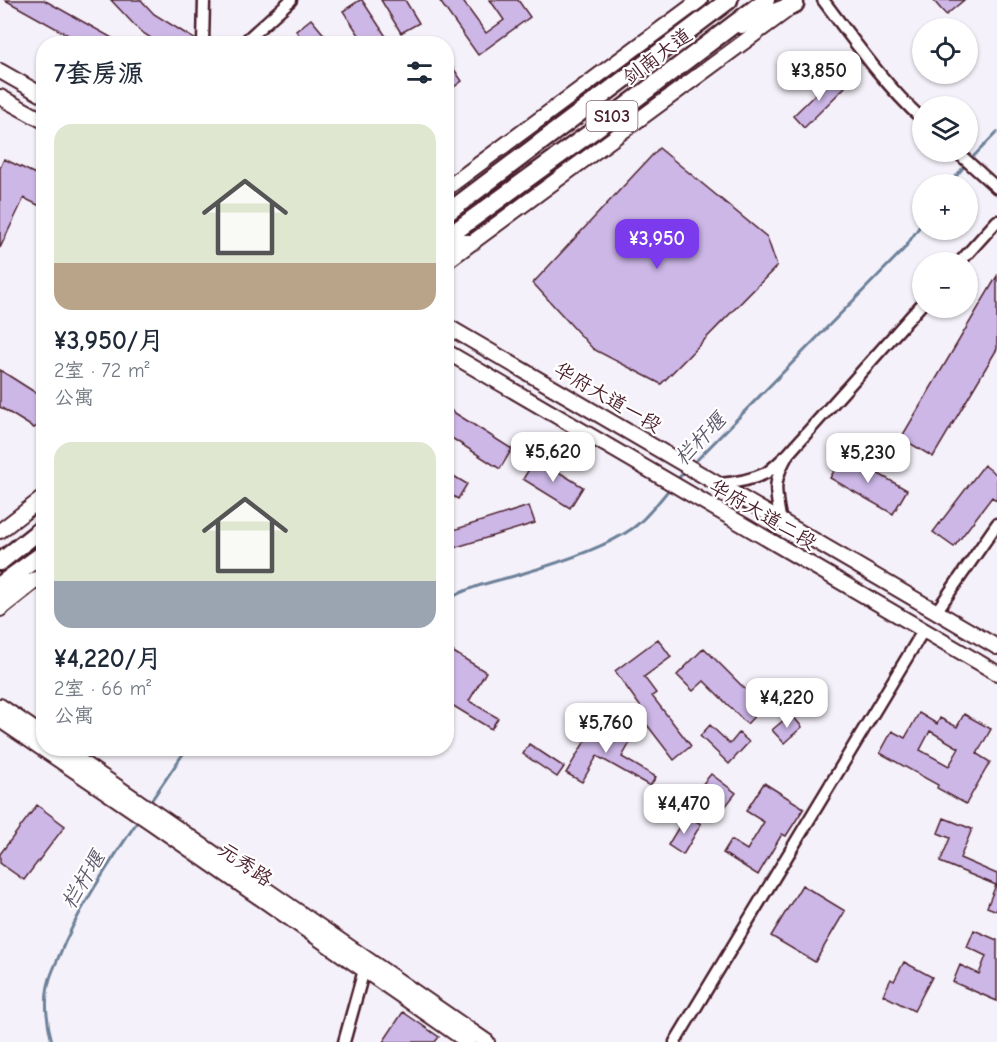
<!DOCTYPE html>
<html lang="zh">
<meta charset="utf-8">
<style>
body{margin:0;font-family:"Comic Neue","LXGW WenKai TC",sans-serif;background:#f2f2f3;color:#1f2937;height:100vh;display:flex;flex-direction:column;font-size:22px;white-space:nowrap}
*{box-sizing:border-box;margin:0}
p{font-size:20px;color:#747a83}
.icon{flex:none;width:33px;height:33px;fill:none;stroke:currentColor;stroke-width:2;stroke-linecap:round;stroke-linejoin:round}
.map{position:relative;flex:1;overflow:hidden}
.drawer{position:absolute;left:36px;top:36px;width:418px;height:720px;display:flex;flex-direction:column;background:#fff;border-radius:24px;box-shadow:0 2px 4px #0004}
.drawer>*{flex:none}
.controls{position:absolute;left:912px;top:18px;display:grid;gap:12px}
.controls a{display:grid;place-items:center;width:66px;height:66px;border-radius:50%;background:#fff;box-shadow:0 2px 4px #0004;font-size:30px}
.price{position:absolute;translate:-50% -51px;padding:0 14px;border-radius:12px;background:#fff;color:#222;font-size:20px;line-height:39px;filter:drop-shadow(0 2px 3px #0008)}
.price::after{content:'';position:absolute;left:50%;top:36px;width:18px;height:14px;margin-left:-9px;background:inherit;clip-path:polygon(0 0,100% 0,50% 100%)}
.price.active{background:#7c3aed;color:#fff}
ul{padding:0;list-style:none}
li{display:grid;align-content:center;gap:12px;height:318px;padding:0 18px}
li span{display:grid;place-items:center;height:186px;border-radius:18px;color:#555}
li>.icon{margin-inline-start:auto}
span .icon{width:108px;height:108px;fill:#fffc;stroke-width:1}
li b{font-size:26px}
h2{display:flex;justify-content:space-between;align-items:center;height:72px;padding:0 18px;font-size:26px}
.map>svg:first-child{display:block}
</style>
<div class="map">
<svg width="997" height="1042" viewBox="0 0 997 1042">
<rect width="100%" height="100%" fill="#f5f1fa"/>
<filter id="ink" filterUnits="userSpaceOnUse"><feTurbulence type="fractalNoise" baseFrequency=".0167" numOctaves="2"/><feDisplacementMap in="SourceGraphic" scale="12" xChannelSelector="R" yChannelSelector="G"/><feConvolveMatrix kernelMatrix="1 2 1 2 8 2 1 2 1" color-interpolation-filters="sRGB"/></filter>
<g filter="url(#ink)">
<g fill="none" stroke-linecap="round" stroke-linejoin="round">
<path stroke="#6c8199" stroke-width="3" d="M970,160l27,-28
M950,184l15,-19
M692,465l212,-216 18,-26
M675,482l12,-13
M447,600c22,-14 50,-19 74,-26 34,-10 84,-26 112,-46 14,-10 27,-28 38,-41
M149,804l38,-56
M52,1042c-5,-18 -8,-42 -3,-60 2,-9 7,-18 10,-26 20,-49 51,-93 80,-137"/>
</g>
<path fill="#cdb7e7" stroke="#4a1f2b" stroke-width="1.5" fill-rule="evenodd" d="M5,0h39l79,44h-39z
M111,0h30l13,14 42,26v4h-36l-20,-13z
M360,0h2l29,44h-26l-22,-33z
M381,0h24l14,23 -18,10z
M439,0h23l24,33 18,-13 -14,-20h28l12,17 -52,38z
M933,0h31l-18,15z
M311,19l21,25h-26l-10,-13z
M447,59l15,22 -15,11z
M834,76l11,11 -41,41 -11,-12z
M659,148l108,89 10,29 -116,118 -68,-35 -60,-66z
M4,159l40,19v30l-20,-10 -24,50v-80z
M997,276v73l-64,108 -32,-19z
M0,370l44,28v23l-10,7 -34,-21z
M447,408l65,41 -12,20 -53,-34z
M844,454l63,36 -14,24 -63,-36z
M536,458l47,29 -13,21 -47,-29z
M984,465l13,10v26l-5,-4 -38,50 -21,-15z
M447,472l20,12 -9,15 -11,-6z
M529,506l6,17 -88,27v-18z
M658,639l13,18 -27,20 12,16 -4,3 39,50 -17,14 -33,-43 4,-4 -30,-42z
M447,648l39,24 -17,29 29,17 -7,11 -44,-27z
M704,648l59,59 -16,17 -43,-43 -11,10 -16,-16z
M919,713l18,11 3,-6 17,9 7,-13 27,15 -14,25 13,8 -24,42 -29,-16 1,-3 -58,-32 12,-22 13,7zM930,731l29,17 -10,18 -29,-16z
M791,714l11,13 -18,16 -12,-13z
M598,719l34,20 -10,18 34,20 -6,9 -53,-30 -15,26 -16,-9z
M710,725l20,19 9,-11 10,9 -20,22 -29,-28z
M529,744l35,23 -7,10 -34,-23z
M711,774l25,19 -15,19 -25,-20z
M764,783l40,25 -18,28 -4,-2 -24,41 -35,-22 8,-13 16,10 17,-28 -18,-11z
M37,805l28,21 -41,54 -24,-17v-9z
M686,815l15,9 -18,31 -15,-10z
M944,818l28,11 -12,29 37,16v37l-10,-4 9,-22 -56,-23 10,-24 -12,-5z
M802,885l43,26 -30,51 -44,-26z
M974,930l23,10v61l-44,-19 7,-17 19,9 7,-18 -19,-9z
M904,962l28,15 -18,34 -31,-16 8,-16 3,2z
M403,1012l36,25 -4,5h-52z"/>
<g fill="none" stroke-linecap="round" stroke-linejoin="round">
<defs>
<path id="minor" d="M823,0c31,41 61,84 99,119
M203,44l1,-44
M242,44l49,-44
M957,152l40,36
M960,262l37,-41
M788,454l134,-150
M718,484c16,-1 33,-4 48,-11 8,-5 15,-13 22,-19 -16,28 -13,37 -7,68
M936,612l61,-88
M344,1042l20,-72 3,-5
M675,1042l248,-411"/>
<path id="major" d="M0,71l44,25
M0,97l44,24
M447,188l253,-188
M447,239l6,3h21
M447,261l339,-250
M447,326l550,321
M447,352l550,321
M0,531l44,-34
M0,609l44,-35
M0,706l44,30
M0,720l152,103 316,219
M61,748l426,294"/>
<path id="highway" d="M741,25l54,-21
M447,213l282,-213
M457,230l140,-102 169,-128
M0,562l44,-35
M0,585l44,-32
M0,595l36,-15"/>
</defs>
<use href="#minor" stroke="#4a1f2b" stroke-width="15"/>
<use href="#major" stroke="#4a1f2b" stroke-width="18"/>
<use href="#highway" stroke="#4a1f2b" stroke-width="21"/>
<use href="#minor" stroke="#fff" stroke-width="10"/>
<use href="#major" stroke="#fff" stroke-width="14"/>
<use href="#highway" stroke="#fff" stroke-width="16"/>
</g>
</g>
<g text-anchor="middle" stroke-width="4.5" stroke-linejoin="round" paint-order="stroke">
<rect fill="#fff" stroke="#80626b" stroke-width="1.5" x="586.5" y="101" width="51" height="30" rx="4.5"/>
<g font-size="18" font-weight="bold" fill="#4a1f2b">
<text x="612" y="122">S103</text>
</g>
<g font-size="20" fill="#4a1f2b" stroke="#fff">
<text transform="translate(657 56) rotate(-37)" y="7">剑南大道</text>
<text transform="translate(608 397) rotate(30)" y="7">华府大道一段</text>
<text transform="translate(763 514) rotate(30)" y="7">华府大道二段</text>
<text transform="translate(246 864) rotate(35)" y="7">元秀路</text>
</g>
<g font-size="21" font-style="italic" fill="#5e586b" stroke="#fff">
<text transform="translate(700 439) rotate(-46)" y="7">栏杆堰</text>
<text transform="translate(83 880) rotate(-59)" y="7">栏杆堰</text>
</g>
</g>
</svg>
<div class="controls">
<a><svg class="icon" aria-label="locate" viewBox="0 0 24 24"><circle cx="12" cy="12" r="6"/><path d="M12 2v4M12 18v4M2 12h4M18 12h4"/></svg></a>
<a><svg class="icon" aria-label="layers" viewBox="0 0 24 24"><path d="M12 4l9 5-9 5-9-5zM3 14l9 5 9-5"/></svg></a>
<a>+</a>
<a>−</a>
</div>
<b class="price" style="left:819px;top:102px">¥3,850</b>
<b class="price active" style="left:657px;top:270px">¥3,950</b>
<b class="price" style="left:553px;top:483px">¥5,620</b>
<b class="price" style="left:868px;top:484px">¥5,230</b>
<b class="price" style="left:787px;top:729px">¥4,220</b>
<b class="price" style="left:606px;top:754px">¥5,760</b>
<b class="price" style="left:684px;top:835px">¥4,470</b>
<section class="drawer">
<h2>7套房源<svg class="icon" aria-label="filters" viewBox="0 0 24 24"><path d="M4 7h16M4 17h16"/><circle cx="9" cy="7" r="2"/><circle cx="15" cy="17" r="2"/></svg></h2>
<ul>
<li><span style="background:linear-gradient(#dfe7d0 75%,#b9a48a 0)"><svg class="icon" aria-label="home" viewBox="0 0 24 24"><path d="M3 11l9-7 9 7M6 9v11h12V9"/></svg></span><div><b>¥3,950/月</b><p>2室 · 72 m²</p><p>公寓</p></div></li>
<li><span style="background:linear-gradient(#dfe7d0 75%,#9aa5b1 0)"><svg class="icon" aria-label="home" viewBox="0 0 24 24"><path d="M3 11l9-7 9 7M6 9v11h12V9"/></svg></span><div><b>¥4,220/月</b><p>2室 · 66 m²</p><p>公寓</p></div></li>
</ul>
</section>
</div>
